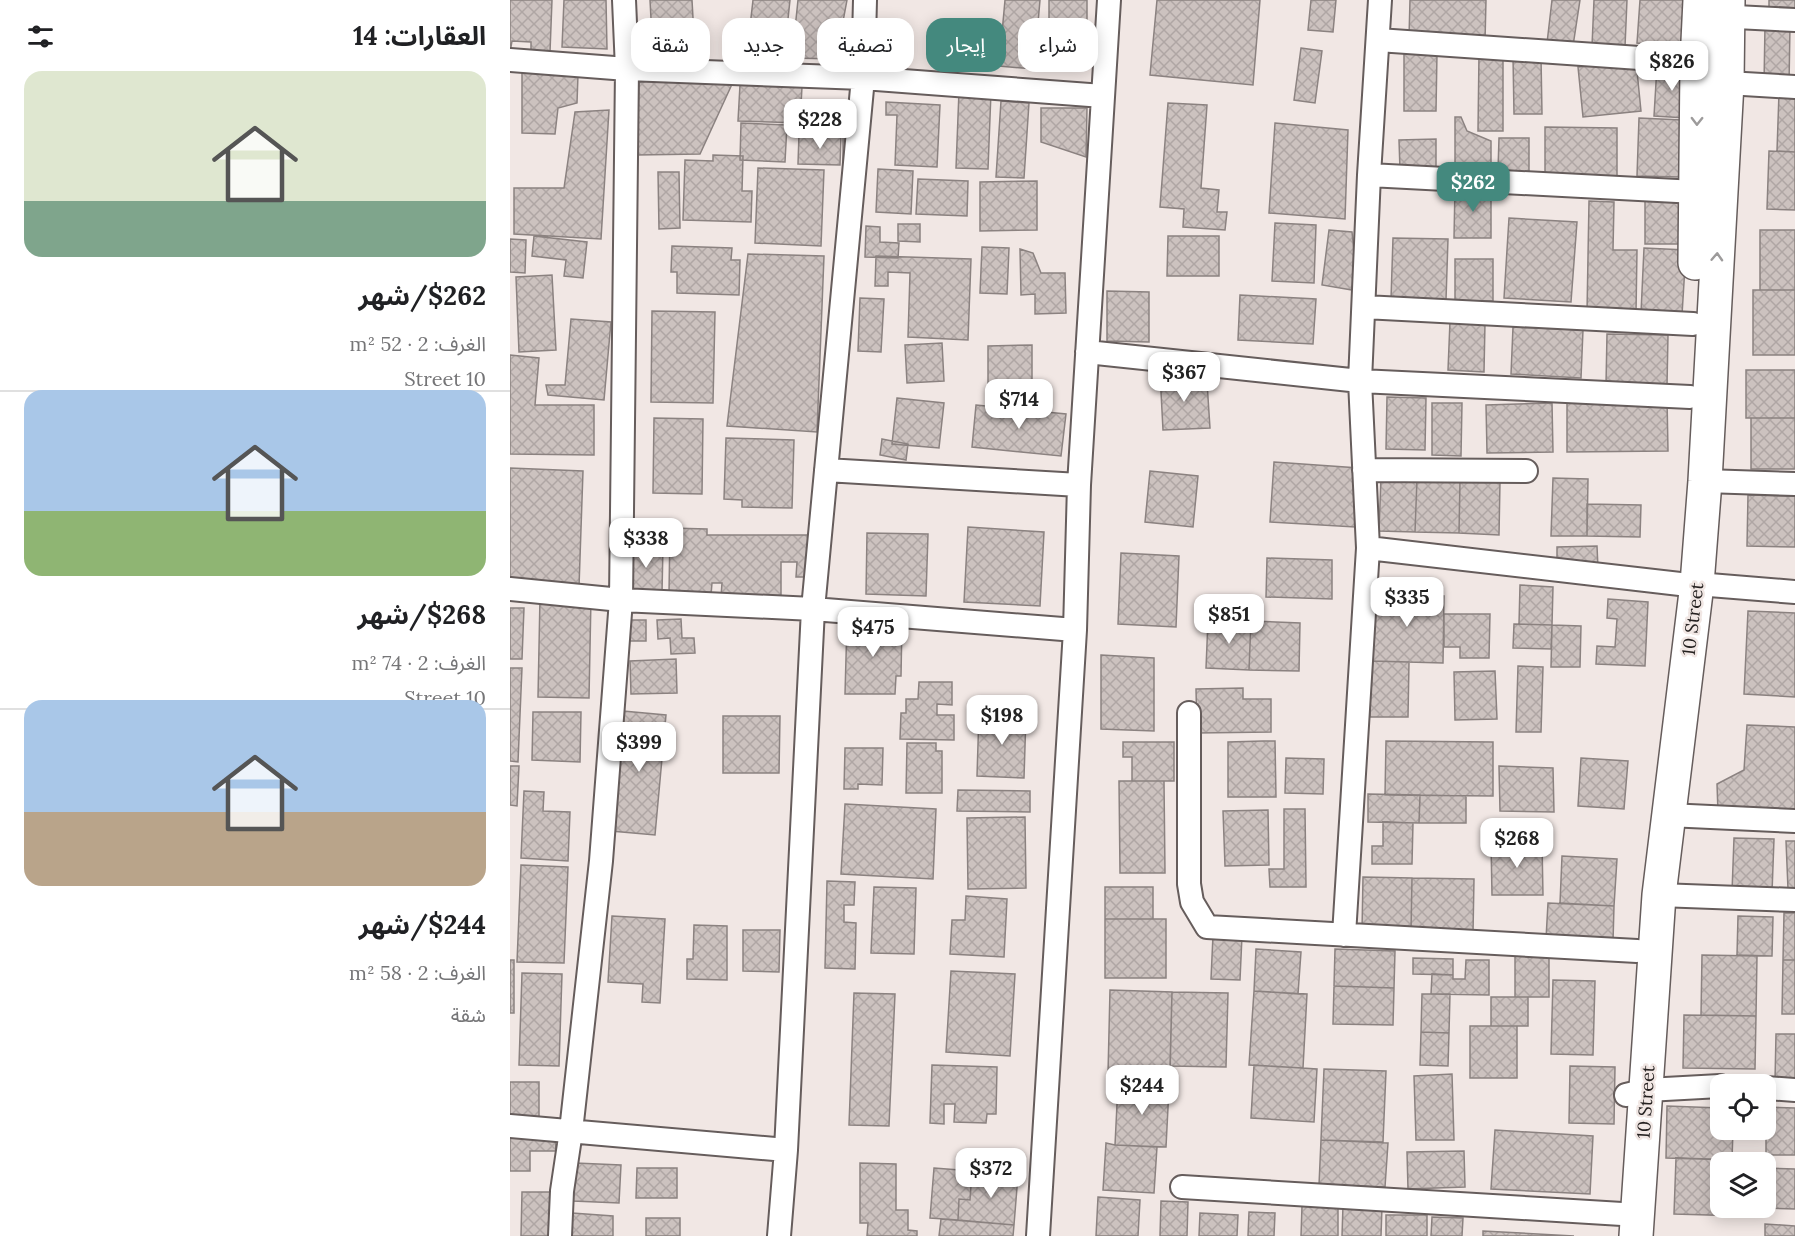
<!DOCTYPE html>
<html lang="ar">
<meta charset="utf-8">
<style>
body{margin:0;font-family:Lora,"Noto Sans Arabic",serif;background:#f6f6f6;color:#202124;direction:rtl;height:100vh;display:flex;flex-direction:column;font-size:22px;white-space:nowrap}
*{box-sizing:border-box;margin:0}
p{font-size:20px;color:#757577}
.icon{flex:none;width:33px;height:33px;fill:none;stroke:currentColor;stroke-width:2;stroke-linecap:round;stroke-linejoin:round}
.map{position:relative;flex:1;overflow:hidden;direction:ltr}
.sheet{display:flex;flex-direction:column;background:#fff;width:510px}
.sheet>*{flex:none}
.guide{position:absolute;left:18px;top:18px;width:570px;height:54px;direction:rtl;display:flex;gap:12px}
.buttons{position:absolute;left:1200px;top:1074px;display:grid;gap:12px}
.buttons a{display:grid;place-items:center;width:66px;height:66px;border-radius:12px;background:#fff;box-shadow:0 3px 15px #0003;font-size:30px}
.price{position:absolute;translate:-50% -51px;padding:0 14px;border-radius:12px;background:#fff;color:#222;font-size:20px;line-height:39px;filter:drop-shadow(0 2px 3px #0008)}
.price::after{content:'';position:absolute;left:50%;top:36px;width:18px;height:14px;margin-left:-9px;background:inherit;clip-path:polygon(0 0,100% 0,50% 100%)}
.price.selected{background:#44897e;color:#fff}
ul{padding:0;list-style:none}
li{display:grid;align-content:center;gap:12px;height:318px;padding:0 24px}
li+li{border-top:2px solid #e0e0e0}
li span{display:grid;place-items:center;height:186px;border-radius:18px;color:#555}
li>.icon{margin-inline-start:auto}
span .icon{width:108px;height:108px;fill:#fffc;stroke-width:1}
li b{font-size:26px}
h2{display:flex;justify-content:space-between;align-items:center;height:72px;padding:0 24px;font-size:26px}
.tag{padding:0 21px;border-radius:18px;background:#fff;box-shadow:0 3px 15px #0003;font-size:21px;line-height:54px}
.tag.selected{background:#44897e;color:#fff}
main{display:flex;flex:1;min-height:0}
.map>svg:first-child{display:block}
</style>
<main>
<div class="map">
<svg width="1285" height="1236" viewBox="0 0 1285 1236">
<defs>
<pattern id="building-cross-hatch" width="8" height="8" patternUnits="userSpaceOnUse" patternTransform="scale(1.5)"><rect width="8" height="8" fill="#ccc2bf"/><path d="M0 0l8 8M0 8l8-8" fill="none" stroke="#afa6a4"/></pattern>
</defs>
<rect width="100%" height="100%" fill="#f1e7e4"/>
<path fill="url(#building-cross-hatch)" stroke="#8b8280" stroke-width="1.5" d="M0,0h42l-2,52h-19v-10l-19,-1 -2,12z
M54,0h42l1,49 -45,-2z
M140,0h42l3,54 -42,2z
M243,0h37l-7,66 -37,-4z
M288,0h49l-11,59 -44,-1z
M495,0h35l-6,69 -35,-3z
M539,0h38v27l-38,-1z
M647,0h103l-7,85 -103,-10z
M801,0h25l-3,32 -25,-2z
M900,0h76l-1,42 -76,-5z
M1042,0h28l-7,46 -26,-3z
M1084,0h33l-2,47 -33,-1z
M1130,0h53l-3,48 -53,-5z
M1259,0h26v10h-26z
M1255,25l25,1 -1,59 -25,-1z
M791,48l21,3 -7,52 -21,-3z
M894,53h33l-1,58h-32z
M969,54h24v77h-25z
M1003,57h28l1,57h-28z
M1126,61l5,50 -58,6 -5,-50z
M1147,66l33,2 -4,50 -32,-2z
M12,71l56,4 -1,28 -19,5 -3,26 -33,-1z
M129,80l94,2 -33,72 -63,1z
M230,85l62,2 -2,36 -62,-2z
M449,91l32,1 -3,77 -32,-1z
M1269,93h16v59l-18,-1z
M324,101h18l-2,67h-7v-33h-10z
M491,101l28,2 -5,75 -28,-1z
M376,102l54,3 -3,62 -42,-2 2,-50h-11z
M658,103l39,2 -6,83 18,2 -2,22h10l-2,18 -42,-3 1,-18 -24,-2z
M531,108h46l-1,49 -45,-15z
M99,110l-8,129 -87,-5v-46h50l11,-76z
M945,117h6l6,14 24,10v28h-36z
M1129,118l43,2 -2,57 -43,-1z
M231,123l46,2 -2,37 -45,-2z
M765,123l73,7 -3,89 -76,-6z
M1035,127l72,1v49l-72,-1z
M289,134l42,1 -1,30 -42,-1z
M989,138h30v36l-31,-4z
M926,139v30l-36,1 -1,-30z
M1259,151l26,1v58l-28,-1z
M203,155l30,1 -1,35h10l-1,31 -68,-2 2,-60 28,1z
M248,168l66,2 -3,76 -66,-3z
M368,169l35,2 -2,43 -35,-2z
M148,172h21l1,56 -21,1z
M408,179l50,2 -1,35 -51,-2z
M527,181v49l-57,1v-49z
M945,187l36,1v50h-37z
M1135,196h40v48h-40z
M1079,201l25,1 -1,48h24l-1,63 -49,-1z
M999,218l68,4 -6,80 -67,-4z
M765,223l41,2 -2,58 -42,-2z
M388,224h22v18l-22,-1z
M356,226l14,1v15l19,1 -1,15 -33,-1z
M819,230l23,2 6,59 -36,-6z
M1250,230h35v60h-35z
M24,236l53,6 -4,36 -19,-2 2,-16 -34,-4z
M658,236h51v40h-52z
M883,238l55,1 -2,61 -55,-1z
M0,239l16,1 -1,33 -15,-1z
M162,246l60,2 -1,12h9l-1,35 -62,-2v-21h-6z
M472,247l27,1 -2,46 -27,-1z
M1134,248l42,2 -4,65 -41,-2z
M510,249l13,4 8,20h24l1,40 -31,1v-20l-14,1z
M238,254l76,2 -7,176 -90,-6z
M366,256l95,3 -3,81 -60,-3 2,-64 -22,-1v14h-13z
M945,259h38v42h-38z
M42,275l4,75 -37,2 -3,-75z
M1243,290h42v65h-42z
M597,291l42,1v50l-42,-1z
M730,295l76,4 -3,45 -75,-4z
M350,298l24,1 -3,53 -23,-1z
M142,311l63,1 -2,91 -62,-1z
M61,319l40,3 -7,78 -56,-5 -2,-10h19z
M940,321l35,2 -1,49 -36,-2z
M1003,327l70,3 -2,48 -70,-4z
M1097,334l61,1 -1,51 -61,-2z
M432,343l2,38 -37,2 -2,-38z
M522,345v39l-44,1v-39z
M0,355l29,3 -4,47h59v50l-84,-1z
M1236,370h49v48h-49z
M650,373l47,9 3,46 -47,2z
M877,397l39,1 -1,52 -39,-1z
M387,398l47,5 -5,45 -47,-4z
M1157,398l1,53 -101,1v-53z
M922,403h30l-1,53 -29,-1z
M1042,403l1,49 -66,1 -1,-48z
M466,405l90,9 -5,42 -89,-9z
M144,418l49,1 -1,75 -49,-1z
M1241,418h44v51h-44z
M216,438l68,2 -2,68 -50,-1v-7l-18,-1z
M372,439l26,5 -2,16 -26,-5z
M764,462l85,6 -4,59 -85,-5z
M0,468l73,3 -4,116 -69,-3z
M640,471l48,5 -5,51 -48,-5z
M871,478l36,1 -2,53 -36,-1z
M1043,478l35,1 -1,57h-36z
M907,479l43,1 -1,53 -44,-1z
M950,480l40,2 -1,53 -40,-2z
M1238,495l47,1v51l-48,-1z
M1077,504l54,1 -1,32 -53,-1z
M458,527l76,5 -4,74 -76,-4z
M160,528l37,1v6h105v42h-16l1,-15h-16v36l-60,-1 1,-14h-10l-1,12 -42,-1z
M357,533l61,1 -2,62 -60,-2z
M119,546h34l-1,47 -33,-1z
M1087,546l1,22 -41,1v-22z
M611,553l58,3 -3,71 -58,-3z
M757,558l65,2v39l-66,-2z
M1010,585l33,2 -1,38 -33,-1z
M862,594l72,2 -1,67 -72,-2z
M30,597l51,1 -2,100 -51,-1z
M1098,599l40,3 -3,64 -49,-2 1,-18 18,1 2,-28 -10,-1z
M0,608h14l-2,51h-12z
M1238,611l47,2v84l-51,-3z
M934,614h46l-1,44h-29v-11h-16z
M171,619l1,19h12l1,15 -24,1 -1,-16 -12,1 -1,-19z
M112,620h24v21h-24z
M698,620l43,1 -2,49 -43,-2z
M741,621l49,2 -1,48 -50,-1z
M337,622l55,1 -1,53h-5l-1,18h-50z
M1004,624l38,1 -1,24 -38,-1z
M1042,625l29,1 -1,41h-29z
M591,655l53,3v73l-53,-2z
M166,659l1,34 -46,1 -1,-33z
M861,661l38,1 -1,55h-38z
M1008,666l25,1 -2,65h-25z
M0,668h12l-4,94 -8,-1z
M985,671l2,48 -42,1 -1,-48z
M409,682h33v23l-15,-1v11h17v25l-54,-1 1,-26h5v-14h12z
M733,688v11h28v33l-74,1 -1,-44z
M113,711l43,4 -11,120 -44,-4z
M23,712h48l-1,50 -48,-2z
M469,713l47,2 -2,63 -47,-2z
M213,716h57l-1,57h-56z
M1237,725l48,2v90l-77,-5 -1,-28 27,-14z
M753,741h12l1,56h-48v-55z
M876,741l107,1v54l-108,-1z
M613,742h51v39h-42v-24h-9z
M397,743h29v8h6v42h-36z
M335,748h38l-1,37 -24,-1v5h-14z
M776,758l38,1 -1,35 -38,-1z
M1071,758l47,3 -4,48 -46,-3z
M0,766h9l-2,40 -7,-1z
M989,766l54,2 1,44 -54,-1z
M609,781h45l1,92h-45z
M448,790l72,1v21l-73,-1z
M14,791l20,1 -1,19 27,1 -2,49 -47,-3z
M858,794l52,1 -1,28 -51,-1z
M910,795l46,1v27h-47z
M335,804l91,5 -3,70 -92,-5z
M774,809h21l1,78h-36l-1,-18h15z
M758,810l1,55 -44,1 -2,-55z
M515,817l1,71 -58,1 -1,-71z
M873,822l30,1 -1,41h-40v-18h11z
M1224,838l40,1 -2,54 -40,-1z
M1276,841h9v47l-7,1z
M981,843h51l1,52h-51z
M1052,856l55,3 -3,47 -54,-3z
M11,865l47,2 -4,96 -47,-1z
M853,877l49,1 -1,54 -49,-1z
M902,878l62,1 -1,54 -62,-1z
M317,881l28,1 -1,23h-10v17l12,1 -1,46 -30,-1z
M364,887l42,1 -2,66 -43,-1z
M595,887h48v32h-48z
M456,896l41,3 -3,58 -54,-3 2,-34h13z
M1038,903l66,3 -1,36 -67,-3z
M1274,913h11v47h-12z
M102,916l53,3 -5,84 -18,-1 1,-18 -35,-2z
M1228,916l35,1 -1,39 -35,-1z
M595,919h61v59h-61z
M184,925l33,1v54l-40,-1v-20h6z
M233,930h37l-1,42 -36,-1z
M703,935l29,1 -2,44 -29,-1z
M1005,947h34v50h-34z
M746,949l45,3 -3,42 -44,-3z
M825,949l60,2 -1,37 -60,-2z
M1192,955l55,1 -1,60 -55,-1z
M903,958l40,1v16l-40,-1z
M0,960h4v53h-4z
M956,960h23v35l-58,-1 1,-20 21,1v4h12z
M1273,960h12v54h-13z
M441,971l64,3 -5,82 -64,-4z
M12,973l40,1 -3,92 -40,-1z
M1043,980l42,1 -2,74 -42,-1z
M824,986l60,2 -1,37 -60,-1z
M600,990l62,2 -2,83 -62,-2z
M744,991l53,3 -4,74 -54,-3z
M662,992l56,1 -2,74 -56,-1z
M344,993l41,1 -6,132 -40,-1z
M912,994h28l-1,39 -28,-1z
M981,997h37v29h-37z
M1174,1015l72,1 -1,53 -72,-1z
M960,1026h47v52h-47z
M911,1032l28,1 -1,33 -28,-1z
M1266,1034h19v47l-20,-1z
M422,1065l65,2 -1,47h-9l-1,9 -32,-1 1,-18h-11v20l-14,-1z
M744,1065l63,4 -3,53 -63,-4z
M1060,1066l45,1 -1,57 -45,-1z
M814,1069l62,2 -3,71 -62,-2z
M942,1074l2,66h-38l-2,-64z
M0,1082h29v36h-29z
M608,1084l51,4 -3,59 -51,-2z
M1157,1106l53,2v22h13l-1,30 -66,-2z
M1256,1107l29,1v47h-29z
M985,1130l98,6 -3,58 -99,-5z
M0,1131h45l1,20h-26v20h-20z
M811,1140l67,3 -3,44 -66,-2z
M596,1143l9,2 42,2 -3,46 -51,-3z
M954,1151l1,36 -57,2 -1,-37z
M1166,1158l68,2v2h-24v46h22v8l-68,-2z
M65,1163l46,2 -2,38 -46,-2z
M350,1163l36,1v46h12v20l9,1v5h-50l1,-13h-8z
M127,1168h40v30h-41z
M424,1168l38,3 -2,29 -11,-1 -1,21 -28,-2z
M1256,1168l29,1v40l-36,-1h7z
M462,1171l46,4 -4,50 -56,-5 1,-21 11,1z
M12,1192h28l-1,44h-28z
M588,1197l42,3 -2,36h-42z
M651,1201l27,1 -1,34h-27z
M833,1205l39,2 -1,29h-39z
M792,1206h36v30h-37z
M739,1212l26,1 -1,23h-26z
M62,1213l41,3v20h-42z
M690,1213l38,2 -1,21h-38z
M876,1215h41v21h-41z
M922,1217l31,1 -1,18h-31z
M136,1218h34v18h-34z
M431,1219l73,6 -1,11h-74z
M1255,1224l30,2v10h-30z
M973,1231l91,5h-91z"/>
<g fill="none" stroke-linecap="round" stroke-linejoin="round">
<defs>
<path id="minor" d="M1206,16l79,4
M868,40l319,22
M0,60l117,9 236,9 240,18
M1217,83l68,4
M859,175l327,17
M854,307l329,17
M577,352l273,29 330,16
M316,470l253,15
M854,470l162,1
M1195,481l90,3
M858,548l312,36
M1187,584l98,8
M0,589l111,11 192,9 262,21
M679,713v171l3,18 15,25 430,24
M1158,815l127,6
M1149,895l136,5
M834,935l24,-387 -8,-167 9,-206 11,-175
M1256,1088l29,2
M1116,1095l21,-5 73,-4
M0,1126l276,24
M672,1187l440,27
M50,1236l2,-45 9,-60 30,-270 20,-261 6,-531 -3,-69
M269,1236l7,-86 27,-541 50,-531 2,-78
M528,1236l37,-606 4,-145 30,-485"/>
<path id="secondary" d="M1185,263l2,-201 3,-62
M1126,1236l23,-341 38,-311 8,-103 22,-398 1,-83"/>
</defs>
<use href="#minor" stroke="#665d5c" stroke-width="26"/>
<use href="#secondary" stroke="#665d5c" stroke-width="36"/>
<use href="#minor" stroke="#fff" stroke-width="22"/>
<use href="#secondary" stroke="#fff" stroke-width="33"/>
</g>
<defs><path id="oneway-chevron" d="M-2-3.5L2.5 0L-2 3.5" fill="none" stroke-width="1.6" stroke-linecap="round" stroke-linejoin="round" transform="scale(1.5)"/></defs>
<g stroke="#9d9b9b">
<use href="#oneway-chevron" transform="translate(1187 121) rotate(91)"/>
<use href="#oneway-chevron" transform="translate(1207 257) rotate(-87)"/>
</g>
<g text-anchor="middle" stroke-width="5" stroke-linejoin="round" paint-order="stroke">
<g font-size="18" fill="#252120" stroke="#f1e7e4">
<text transform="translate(1183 619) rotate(-83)" y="6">10 Street</text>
<text transform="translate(1136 1102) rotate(-86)" y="6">10 Street</text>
</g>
</g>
</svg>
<div class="buttons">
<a><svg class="icon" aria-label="locate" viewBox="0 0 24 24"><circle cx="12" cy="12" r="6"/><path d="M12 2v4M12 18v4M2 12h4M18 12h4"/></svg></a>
<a><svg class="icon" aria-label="layers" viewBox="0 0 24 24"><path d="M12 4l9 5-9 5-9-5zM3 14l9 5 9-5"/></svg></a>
</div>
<b class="price" style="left:1162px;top:92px">$826</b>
<b class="price" style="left:310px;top:150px">$228</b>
<b class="price selected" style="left:963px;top:213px">$262</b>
<b class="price" style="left:674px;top:403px">$367</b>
<b class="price" style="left:509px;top:430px">$714</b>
<b class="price" style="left:136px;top:569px">$338</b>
<b class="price" style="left:897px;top:628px">$335</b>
<b class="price" style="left:719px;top:645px">$851</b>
<b class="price" style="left:363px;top:658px">$475</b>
<b class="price" style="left:492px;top:746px">$198</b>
<b class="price" style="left:129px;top:773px">$399</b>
<b class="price" style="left:1007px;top:869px">$268</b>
<b class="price" style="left:632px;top:1116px">$244</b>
<b class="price" style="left:481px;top:1199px">$372</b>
<div class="guide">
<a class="tag">شراء</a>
<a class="tag selected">إيجار</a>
<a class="tag">تصفية</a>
<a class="tag">جديد</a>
<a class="tag">شقة</a>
</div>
</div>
<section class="sheet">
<h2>العقارات: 14<svg class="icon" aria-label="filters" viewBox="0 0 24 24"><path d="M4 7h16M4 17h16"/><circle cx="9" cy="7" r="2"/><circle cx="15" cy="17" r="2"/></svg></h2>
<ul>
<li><span style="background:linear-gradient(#dfe7d0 70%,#7fa58c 0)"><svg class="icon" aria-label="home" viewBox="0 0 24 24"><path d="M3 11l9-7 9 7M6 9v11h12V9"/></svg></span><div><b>$262/شهر</b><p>الغرف: 2 · 52 m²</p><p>10 Street</p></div></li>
<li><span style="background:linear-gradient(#a9c7e8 65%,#8fb573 0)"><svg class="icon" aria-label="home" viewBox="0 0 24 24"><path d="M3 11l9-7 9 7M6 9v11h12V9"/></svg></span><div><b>$268/شهر</b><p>الغرف: 2 · 74 m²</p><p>10 Street</p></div></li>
<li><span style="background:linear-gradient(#a9c7e8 60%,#b9a48a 0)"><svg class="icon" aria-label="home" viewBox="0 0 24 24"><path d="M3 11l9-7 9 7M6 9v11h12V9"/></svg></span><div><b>$244/شهر</b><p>الغرف: 2 · 58 m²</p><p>شقة</p></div></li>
</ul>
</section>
</main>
